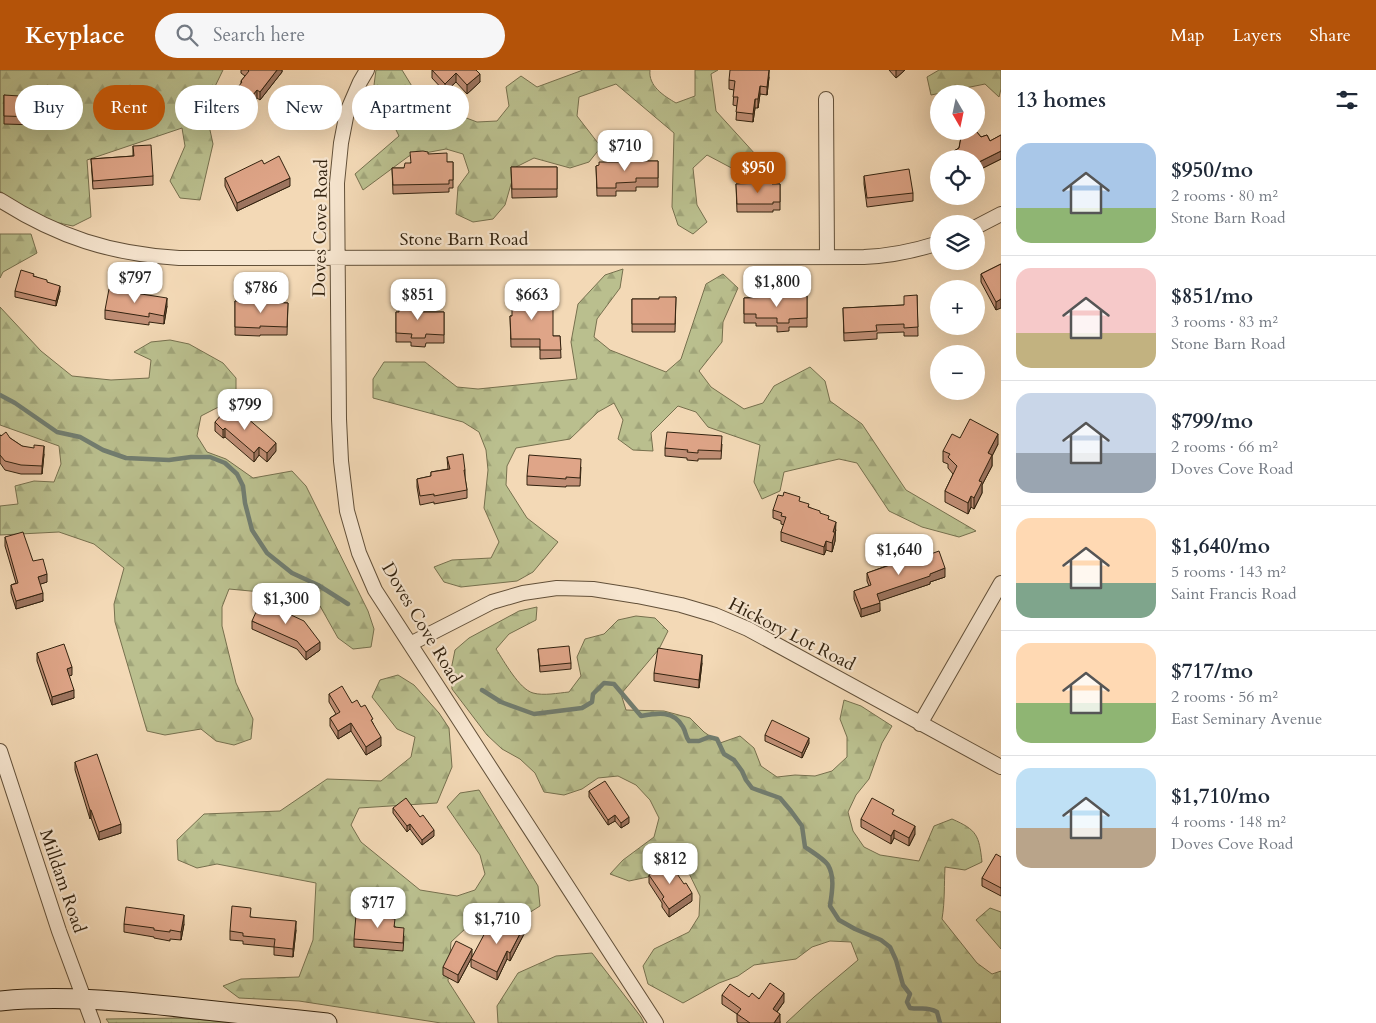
<!DOCTYPE html>
<meta charset="utf-8">
<style>
body{margin:0;font-family:Cardo,serif;background:#f6f6f7;color:#1f2937;height:100vh;display:flex;flex-direction:column;font-size:19px;white-space:nowrap}
*{box-sizing:border-box;margin:0}
p{font-size:16px;color:#747a83}
.icon{flex:none;width:28px;height:28px;fill:none;stroke:currentColor;stroke-width:2;stroke-linecap:round;stroke-linejoin:round}
.map{position:relative;flex:1;overflow:hidden}
.panel{display:flex;flex-direction:column;background:#fff;width:375px}
.panel>*{flex:none}
.guide{position:absolute;left:15px;top:15px;width:475px;height:45px;display:flex;gap:10px}
.needle{width:32px;rotate:171deg}
.fabs{position:absolute;left:930px;top:15px;display:grid;gap:10px}
.fabs a{display:grid;place-items:center;width:55px;height:55px;border-radius:50%;background:#fff;box-shadow:0 5px 20px #0002;font-size:25px}
.price{position:absolute;translate:-50% -42px;padding:0 11px;border-radius:10px;background:#fff;color:#222;font-size:16px;line-height:32px;filter:drop-shadow(0 1px 2px #0008)}
.price::after{content:'';position:absolute;left:50%;top:30px;width:15px;height:11px;margin-left:-8px;background:inherit;clip-path:polygon(0 0,100% 0,50% 100%)}
.price.selected{background:#b45309;color:#fff}
ul{padding:0;list-style:none}
li{display:flex;align-items:center;gap:15px;height:125px;padding:0 15px}
li+li{border-top:1px solid #e0e1e3}
li span{display:grid;place-items:center;flex:none;width:140px;height:100px;border-radius:15px;color:#555}
li>.icon{margin-inline-start:auto}
span .icon{width:60px;height:60px;fill:#fffc;stroke-width:1}
li b{font-size:21px}
h2{display:flex;justify-content:space-between;align-items:center;height:60px;padding:0 15px;font-size:21px}
.pill{padding:0 18px;border-radius:22px;background:#fff;box-shadow:0 5px 20px #0002;font-size:18px;line-height:45px}
.pill.selected{background:#b45309;color:#fff}
header{display:flex;align-items:center;gap:30px;box-sizing:border-box;height:70px;padding:0 25px;background:#b45309;color:#fff}
header strong{font-size:24px}
nav{display:flex;gap:28px;margin-inline-start:auto;font-size:18px}
.search{width:350px;height:45px;background:#f6f6f7;display:flex;align-items:center;gap:12px;box-sizing:border-box;padding:0 18px;border-radius:28px;color:#747a83;font-size:19px}
main{display:flex;flex:1;min-height:0}
.map>svg:first-child{display:block}
</style>
<header>
<strong>Keyplace</strong>
<div class="search"><svg class="icon" aria-label="search" viewBox="0 0 24 24"><circle cx="10" cy="10" r="6"/><path d="M15 15l6 6"/></svg>Search here</div>
<nav><a>Map</a><a>Layers</a><a>Share</a></nav>
</header>
<main>
<div class="map">
<svg width="1001" height="953" viewBox="0 0 1001 953">
<defs>
<pattern id="forest-firs" width="22" height="20" patternUnits="userSpaceOnUse" patternTransform="scale(1.25)"><rect width="22" height="20" fill="#babf8e"/><path d="M5 1l3.5 6h-7zM16 11l3.5 6h-7z" fill="#a0a479"/></pattern>
</defs>
<rect width="100%" height="100%" fill="#f3d9b6"/>
<filter id="stains"><feTurbulence type="fractalNoise" baseFrequency=".004" numOctaves="4"/><feColorMatrix values="0 0 0 0 .2 0 0 0 0 .09 0 0 0 0 .02 0 0 0 .5 -.17"/></filter>
<radialGradient id="worn" r=".72"><stop offset=".6" stop-color="#630" stop-opacity="0"/><stop offset="1" stop-color="#630" stop-opacity=".3"/></radialGradient>
<path fill="url(#forest-firs)" stroke="#76704e" d="M0,0h223l-18,37 8,37 -13,56 -20,-2 -10,-17 15,-35 -3,-18 -95,32 4,57 -18,9 -38,-8 -35,-27z
M376,0h26l19,31 56,21 20,-1 12,-15 -3,-19 15,-11 16,11 46,-17h67c-2,16 14,26 26,33l19,-7v-26h23l-7,4 5,37 40,44 3,18h-18l-34,-18 -14,13 4,37 10,17 -14,12 -15,-9 -6,-18 2,-74 -58,-49 -37,13 -2,19 24,31 -12,15 -19,6 -36,-10 -18,9 -11,38 -12,14 -20,3 -17,-8 2,-27 11,-15 -6,-18 -17,-5 -37,7 -46,34 -8,-16 44,-38 -25,-51z
M939,0h62v19l-2,8 -14,-13 -54,11 -4,-18z
M0,164h31l6,19 -34,19 -3,6z
M623,199l-3,19 -23,31 -3,18 16,13 56,22 15,-13 25,-75 17,-10 15,14 -15,34 -1,20 -23,29 12,16 33,22 19,-6 11,-17 36,-19 15,14 5,20 32,23 44,66 70,41 -17,6 -37,-10 -33,-16 -32,-48 -18,-4 -55,13 -4,19 -18,8 -8,-17 6,-37 -52,-18 -12,-15 -18,-6 -27,27 2,18 -20,-1 -15,-11 5,-19 -9,-17 -16,9 -28,27 -54,9 -9,18 -1,19 21,33 31,24 -25,30 -16,9 -56,6 -17,-5 -10,-15 18,-7 39,-2 8,-16 -15,-34 4,-38 -2,-20 -7,-18 -16,-10 -90,-24v-19l11,-17h41l32,25 21,2 99,-10 -6,-37 7,-38 27,-29z
M0,237l41,44 31,25 39,4 38,-2 2,-18 -17,-8 17,-10 19,-2 19,4 34,19 13,15v20l-35,18 -4,20 10,16 19,7 27,19 39,-7 14,15 62,125 6,18 -3,18 -18,2 -15,-11 -18,-32 -16,-10 -75,-7 -7,18v19l14,57 17,36 -2,20 -17,6 -18,-4 -15,-12 -36,6 -18,-4 -32,-109 -1,-18 10,-36 -30,-24 -35,-12 -59,3v-29l18,-2 -3,-18 19,-5 20,1 7,-18 -2,-18 -59,-21z
M537,537l-1,13 -27,14 -13,15c8,12 23,40 37,44 11,3 25,0 36,-1l12,-16 -4,-19 8,-18 19,-5 14,-14 18,-4 19,2 13,13 -9,18 -38,45 5,16 38,1 26,7 14,14 16,11 20,-7 14,12 7,18 16,11 18,-2 20,1 17,-5 15,-14v-20l-7,-18 4,-19 17,6 31,20 -10,17 -13,36 -13,16 -8,17 5,19 11,16 16,8 39,6 15,-35 18,-7c25,11 27,16 30,43l-17,8 -20,-3c-1,18 0,34 -3,52l35,44 15,11 9,-3v52h-215l28,-26 44,-37 -7,-18 -21,-1 -18,6 -16,12 -42,6 -16,11 -19,7 -36,20 -35,-19 -5,-18 11,-17 35,-17 10,-16 1,-20 -17,-35 -20,3 -15,13 -19,4 -19,-7 13,-14 31,-23 5,-19 -9,-18 -14,-15 -18,-9 -20,2 -16,11 -18,6 -20,-3 -9,-19 -15,-14 -18,-10 -15,-14 -35,-46 -1,-19 4,-20 14,-12 50,-27z
M398,605l16,10 25,28 10,15 3,39 -15,36 -78,5 -8,17 10,17 59,48 37,6 18,-6 10,-16 -5,-19 -33,-48 13,-14 19,-3 59,96 2,20 -16,10 -58,12 -15,14 -3,39 27,42h-34l-142,-22 -60,-3 -16,-12 18,-7 58,-2 14,-37 3,-57 -99,-19 -20,4 -19,-8 -1,-20 27,-26 76,-3 47,-32 54,2 30,-24 4,-20 -18,-8 -25,-32 8,-17z
M990,838l11,4v37l-25,-29z
M592,883l49,64 3,6h-146l-1,-17 21,-33 38,-17z
M184,948l53,5h-128l-3,-4z"/>
<g fill="none" stroke-linecap="round" stroke-linejoin="round">
<path stroke="#717d70" stroke-width="4.5" d="M0,325l15,8 42,29 23,5 23,13 23,8 43,2 22,-3h19l15,6 12,11 6,12 2,17 7,27 15,23 25,20 26,12 30,19
M482,620l19,12 33,12 48,-6 10,-6 1,-8 11,-11 10,1 27,32c16,-3 33,-6 42,11 3,5 2,9 6,14h10l10,-4 8,2 7,15 10,6 8,11 4,9 6,8 28,10 11,13 11,15 3,21c6,4 19,12 23,18 7,12 4,27 2,41l9,14 16,9 26,11 9,7 6,13 7,25 7,9 -3,8 3,6c12,2 16,-2 27,4l3,11"/>
<defs>
<path id="street" d="M367,0l-7,12 -13,30 -6,31 -4,40 2,236 2,42 6,50 12,42 16,37 281,433
M826,29l1,158
M0,130c58,37 111,54 179,58l685,-1c26,-1 50,-6 75,-14
M976,157l25,-13
M410,574l82,-42 31,-9 34,-5 36,1 44,7 44,9 34,10 33,14 253,138
M920,654l81,-141
M0,681l59,180 34,92"/>
<path id="secondary" d="M0,931c62,-6 125,0 187,7 47,5 93,10 140,15"/>
</defs>
<use href="#street" stroke="#625039" stroke-width="16"/>
<use href="#secondary" stroke="#32220f" stroke-width="21"/>
<use href="#street" stroke="#f7e6d0" stroke-width="14"/>
<use href="#secondary" stroke="#f7e6d0" stroke-width="19"/>
</g>
<path fill="#c08e75" stroke="#32220f" d="M241,0h41v2l-22,28 -3,-2 -9,11 -13,-10v-8l6,-7v-3l4,-5 -4,-3z
M432,0h44l4,12 -13,12 -11,-12 -11,10 -13,-14z
M889,0h16l-9,8z
M769,7l-2,18 -7,-1 -2,14h-3l-2,14 -17,-2 1,-14 -4,-1 1,-15 -5,-1v-9z
M4,25l31,8h14l-1,26 -10,-1v-3l-34,-1z
M964,61l9,1 3,-1 5,6 6,-2 3,6 11,-6v24l-20,10v4l-5,3v-17h-22v-8l5,-3 3,-16z
M133,76l20,30v9l-60,4 -2,-30 42,-3z
M428,84l19,8h6v26h-4v4l-56,2 -1,-26h12l6,-5z
M643,91h15v26h-22v4h-20v5h-19l-1,-30z
M511,97h46v30l-45,1z
M864,106l49,17v8l-46,6 -3,-23z
M225,108l65,8 -53,25 -12,-25z
M736,114h44v26h-7v2h-36z
M1001,194l-5,46 -15,-28v-8z
M34,206l13,6 13,9 -4,15 -41,-9v-6z
M917,225l1,41h-14v-4l-27,1v6l-33,2 -1,-33 61,-3z
M807,226v31h-18v4l-12,1v-6h-21v-3h-12v-25z
M676,227l-1,35h-43v-33h27z
M235,231l53,2 -1,32h-27v1l-25,-1z
M167,236l-3,18 -15,-2v3l-44,-6v-9z
M529,236l24,30h7l1,22 -21,1v-12h-29l-1,-31h2z
M396,242h48v31h-18l-1,4 -14,-1v-4h-15z
M215,352l61,29 -9,11 -8,-7 -5,7 -29,-25 -2,1 -8,-7z
M0,365l10,3 12,8 22,8 -2,20h-21l-16,-4 -5,-7z
M960,368l38,6 -6,12v10l-10,19v8l-8,16 -3,-2 -3,7 -23,-12v-11l8,-17 -5,-6v-4l-5,-2v-11z
M722,374l-1,15h-23v2l-11,-1v-2l-22,-2v-8z
M447,387l18,13v8l2,12v8l-33,6v-2l-14,3 -3,-18v-8l14,-3v-4l17,-3z
M581,397l-1,19h-14v1l-39,-2v-9z
M783,426l17,6 9,5 11,6 9,7 7,10 -1,3v8l-3,11 -6,-2 -2,5 -43,-14v-9l3,-7 -3,-1v-3l-8,-3v-8z
M5,467l28,24 14,21 -7,2 3,17 -27,8 -5,-16v-8l5,-2 -11,-37z
M925,486l20,21 -15,5v2l-51,17 1,10 -19,6 -7,-18v-8l15,-5 -2,-5v-8l25,-9v-3z
M252,551l68,29 -14,10 -9,-11 -45,-20z
M538,579l33,14v6l-31,3z
M37,583l35,22 -3,1 5,22 -22,7 -15,-44z
M702,593l-3,25 -45,-7v-8z
M329,624l32,13 12,16 8,23 -15,9 -15,-24 -13,8 -8,-13v-8l6,-4 -7,-12z
M765,665l44,8 -7,15 -37,-17z
M75,692l46,71 -22,7 -8,-22 -1,1 -15,-49z
M589,721l40,32 -8,5 -6,-7 -7,4 -19,-28z
M393,738l41,28 -12,9 -12,-16 -3,3 -14,-19z
M894,745l21,19 -6,12 -15,-8 -3,6 -30,-17v-8z
M1001,787v39l-19,-10v-8z
M649,805l43,26 -23,16 -7,-10v-4l-13,-20z
M251,847l45,13 -3,27 -19,-2v-8l-31,-3v-3l-13,-1v-9z
M376,847l11,1 17,18 -1,15 -49,-4v-8z
M124,854h60l-3,16 -11,-1v2l-16,-3v-1l-30,-5z
M496,856l28,8 -14,27 -3,-2 -10,21 -26,-13v-8l17,-29z
M472,887l-14,26 -15,-8v-8z
M722,925l27,2 35,5 -7,10 3,10v1h-41l-2,-1v-8l-15,-10z"/>
<path fill="#9c745f" stroke="#32220f" d="M277,0h5v2l-22,28v-8z
M769,0v7l-2,18v-8z
M896,0h9l-9,8z
M456,3v9l-11,10v-8z
M480,4v8l-13,12v-9z
M760,16v8l-2,14v-9z
M257,20v8l-9,11v-8z
M755,29v9l-2,14v-8z
M1001,81v8l-20,10v4l-5,3v-8l3,-6z
M290,108v8l-53,25v-8z
M60,216v5l-4,15v-5z
M167,228v8l-3,18v-8z
M1001,229v9l-5,2v-8z
M225,358v9l-2,1v-8z
M998,364v10l-6,12v10l-10,19v8l-8,16v-11l5,-17 9,-28z
M276,373v8l-9,11v-9z
M44,376v8l-2,20v-8z
M259,377v8l-5,7v-9z
M971,426v11l-3,7v-11z
M836,452l-1,19 -3,11 1,-20z
M826,471v9l-2,5v-8z
M945,498v9l-15,5v2l-53,18v-8z
M47,504v8l-9,3v-8z
M43,523v8l-27,8v-8z
M880,533v8l-19,6v-8z
M320,572v8l-14,10v-8z
M702,585v8l-3,25v-8z
M72,597v8l-5,2v-8z
M74,620v8l-22,7v-8z
M351,653v8l-13,8v-8z
M381,667v9l-15,9v-8z
M809,668v5l-7,15v-5z
M90,740h1v8l-1,1z
M615,745v6l-7,4v-5z
M629,747v6l-8,5v-5z
M121,754v9l-22,7v-8z
M410,754v5l-3,3v-6z
M915,756v8l-6,12v-8z
M434,760v6l-12,9v-5z
M894,760v8l-3,6v-8z
M692,823v8l-23,16v-8z
M184,845v9l-3,16v-8z
M296,851v9l-3,27v-8z
M524,856v8l-14,27v-8z
M472,879v8l-14,26v-8z
M507,881v8l-10,21v-8z
M784,923v9l-11,15v-8z
M780,944v9h-6z"/>
<path fill="#dfa588" stroke="#32220f" d="M248,0h29l-17,22 -3,-2 -9,11 -13,-10 7,-9 -1,-1 8,-10z
M432,0h44l4,4 -13,11 -11,-12 -11,11z
M730,0h39l-2,17 -7,-1 -2,13h-3l-2,15 -17,-2 2,-15h-5l2,-16 -6,-1z
M4,25l31,2v6h14l-1,18 -10,-1v-3l-34,-1z
M964,61l9,1 3,-1 5,6 6,-2 3,6 11,-6v16l-22,11 2,4 -5,2v-9h-18l-4,-8 5,-3 3,-16z
M151,75l2,31 -60,5 -2,-22 43,-3 -1,-10z
M423,81l5,1v2l19,-1v9h6v18h-4v4l-56,1 -1,-17h12l1,-5h6l-1,-11z
M279,86l11,22 -53,25 -12,-25 37,-18 2,4z
M627,87h16v4h15v17h-22v4l-20,1v5h-19l-1,-22 3,-1v-3h28z
M511,97h46v22h-45z
M909,99l4,24 -46,5 -3,-22z
M772,113v1h8v18h-7v2h-36l-1,-20z
M1001,194v35l-5,3 -15,-28z
M21,200l13,4 -1,2 14,4v2l13,4 -4,15 -41,-10z
M512,217h17v19h24v30h7l1,14h-21v-11h-29l-1,-23h2z
M109,219l58,9 -3,18 -15,-3v4l-44,-7z
M917,225l1,32 -14,1v-4l-28,1 1,6 -33,2 -1,-25 61,-3v-9z
M807,226v22l-18,1v4h-12v-5h-21v-4h-12v-16z
M659,227h17l-1,27h-43v-25h27z
M399,228l16,1v13h29v23l-18,-1 -1,4h-14l1,-4 -16,-1v-21h3z
M235,231l53,2 -1,24 -27,-1v2l-25,-1z
M229,336l8,7 2,-2 37,32 -9,10 -8,-6 -5,6 -29,-25 -2,2 -8,-8z
M970,349l28,15 -10,19 4,2 -13,26 3,1 -8,16 -3,-2 -3,7 -23,-12 12,-25 -9,-9 2,-3 -7,-3 9,-17 8,4z
M6,362l4,6 12,8 12,2v-3l10,1 -2,20 -21,-1 -16,-4 -5,-6v-20l1,1z
M667,362l55,4 -1,15 -23,-1v3l-11,-1 1,-2 -23,-2z
M463,384l2,16h-1l3,20 -33,6v-2l-14,2 -3,-17 14,-3v-4l19,-3 -3,-12z
M529,385l52,4 -1,19 -14,-1v2l-39,-3z
M784,422l16,5 -1,4 10,3 -1,3 12,4v2l9,3 -1,3 8,3 -3,10h2l-3,11 -6,-2 -2,6 -43,-15 5,-15 -5,-1 1,-3 -9,-3 5,-15 5,1z
M23,462l10,29 10,-2 4,15 -9,3 5,16 -27,8 -5,-16 7,-2 -13,-46z
M923,480l2,6 14,-5 6,17 -15,6v2l-53,18 3,9 -19,6 -7,-18 17,-6 -4,-12 26,-9 -1,-3z
M261,531l43,20 16,21 -14,10 -9,-11 -45,-20z
M64,574l8,23 -5,2 7,21 -22,7 -15,-44z
M569,576l2,17 -31,3 -2,-17z
M658,578l44,7 -3,25 -45,-7z
M342,616l10,17 5,-3 4,7 4,-2 8,14 -2,1 10,17 -15,10 -15,-24 -13,8 -8,-13 10,-6 -11,-18z
M772,650l37,18 -7,15 -37,-18z
M97,684l24,70 -22,8 -8,-22h-1l-15,-48z
M605,711l24,36 -8,6 -6,-8 -7,5 -19,-29z
M406,728l14,19 3,-2 11,15 -12,10 -12,-16 -3,2 -14,-18z
M872,728l22,12 -2,4 23,12 -6,12 -15,-8 -3,6 -30,-17z
M996,784l5,3v31l-19,-10z
M669,792l15,22 2,-1 6,10 -23,16 -7,-10 2,-2 -15,-22z
M232,836l19,2 -1,9 46,4 -3,28 -19,-2 1,-8 -32,-3v-3l-13,-2z
M126,837l58,8 -3,17 -11,-2v2l-16,-2v-2l-30,-4z
M376,844l11,1v3l8,1 -1,8 10,1 -1,15 -49,-4 2,-24 20,2z
M499,851l12,6 4,-6 9,5 -14,27 -3,-2 -10,21 -26,-13 16,-30 1,1 4,-6 4,2z
M456,871l16,8 -14,26 -15,-8z
M770,913l14,10 -11,16 7,5 -6,9h-24l-13,-9 4,-5 -19,-14 8,-11 19,13 3,-4 7,6z"/>
<g text-anchor="middle" stroke-width="4.5" stroke-linejoin="round" paint-order="stroke">
<g font-size="18" fill="#32220f" stroke="#f7e6d0">
<text transform="translate(320 158) rotate(-89)" y="6">Doves Cove Road</text>
<text x="464" y="175">Stone Barn Road</text>
<text transform="translate(422 553) rotate(59)" y="6">Doves Cove Road</text>
<text transform="translate(792 564) rotate(27)" y="6">Hickory Lot Road</text>
<text transform="translate(63 811) rotate(71)" y="6">Milldam Road</text>
</g>
</g>
<rect width="100%" height="100%" filter="url(#stains)"/>
<rect width="100%" height="100%" fill="url(#worn)"/>
</svg>
<div class="fabs">
<a><svg class="needle" viewBox="-14 -14 28 28"><path d="M0-13l5 13h-10z" fill="#e53935"/><path d="M0 13l5-13h-10z" fill="#747a83"/></svg></a>
<a><svg class="icon" aria-label="locate" viewBox="0 0 24 24"><circle cx="12" cy="12" r="6"/><path d="M12 2v4M12 18v4M2 12h4M18 12h4"/></svg></a>
<a><svg class="icon" aria-label="layers" viewBox="0 0 24 24"><path d="M12 4l9 5-9 5-9-5zM3 14l9 5 9-5"/></svg></a>
<a>+</a>
<a>−</a>
</div>
<b class="price" style="left:625px;top:102px">$710</b>
<b class="price selected" style="left:758px;top:124px">$950</b>
<b class="price" style="left:135px;top:234px">$797</b>
<b class="price" style="left:777px;top:238px">$1,800</b>
<b class="price" style="left:261px;top:244px">$786</b>
<b class="price" style="left:418px;top:251px">$851</b>
<b class="price" style="left:532px;top:251px">$663</b>
<b class="price" style="left:245px;top:361px">$799</b>
<b class="price" style="left:899px;top:506px">$1,640</b>
<b class="price" style="left:286px;top:555px">$1,300</b>
<b class="price" style="left:670px;top:815px">$812</b>
<b class="price" style="left:378px;top:859px">$717</b>
<b class="price" style="left:497px;top:875px">$1,710</b>
<div class="guide">
<a class="pill">Buy</a>
<a class="pill selected">Rent</a>
<a class="pill">Filters</a>
<a class="pill">New</a>
<a class="pill">Apartment</a>
</div>
</div>
<section class="panel">
<h2>13 homes<svg class="icon" aria-label="filters" viewBox="0 0 24 24"><path d="M4 7h16M4 17h16"/><circle cx="9" cy="7" r="2"/><circle cx="15" cy="17" r="2"/></svg></h2>
<ul>
<li><span style="background:linear-gradient(#a9c7e8 65%,#8fb573 0)"><svg class="icon" aria-label="home" viewBox="0 0 24 24"><path d="M3 11l9-7 9 7M6 9v11h12V9"/></svg></span><div><b>$950/mo</b><p>2 rooms · 80 m²</p><p>Stone Barn Road</p></div></li>
<li><span style="background:linear-gradient(#f6c9c9 65%,#c2b280 0)"><svg class="icon" aria-label="home" viewBox="0 0 24 24"><path d="M3 11l9-7 9 7M6 9v11h12V9"/></svg></span><div><b>$851/mo</b><p>3 rooms · 83 m²</p><p>Stone Barn Road</p></div></li>
<li><span style="background:linear-gradient(#c9d6e8 60%,#9aa5b1 0)"><svg class="icon" aria-label="home" viewBox="0 0 24 24"><path d="M3 11l9-7 9 7M6 9v11h12V9"/></svg></span><div><b>$799/mo</b><p>2 rooms · 66 m²</p><p>Doves Cove Road</p></div></li>
<li><span style="background:linear-gradient(#ffd9b3 65%,#7fa58c 0)"><svg class="icon" aria-label="home" viewBox="0 0 24 24"><path d="M3 11l9-7 9 7M6 9v11h12V9"/></svg></span><div><b>$1,640/mo</b><p>5 rooms · 143 m²</p><p>Saint Francis Road</p></div></li>
<li><span style="background:linear-gradient(#ffd9b3 60%,#8fb573 0)"><svg class="icon" aria-label="home" viewBox="0 0 24 24"><path d="M3 11l9-7 9 7M6 9v11h12V9"/></svg></span><div><b>$717/mo</b><p>2 rooms · 56 m²</p><p>East Seminary Avenue</p></div></li>
<li><span style="background:linear-gradient(#bfe0f5 60%,#b9a48a 0)"><svg class="icon" aria-label="home" viewBox="0 0 24 24"><path d="M3 11l9-7 9 7M6 9v11h12V9"/></svg></span><div><b>$1,710/mo</b><p>4 rooms · 148 m²</p><p>Doves Cove Road</p></div></li>
</ul>
</section>
</main>
